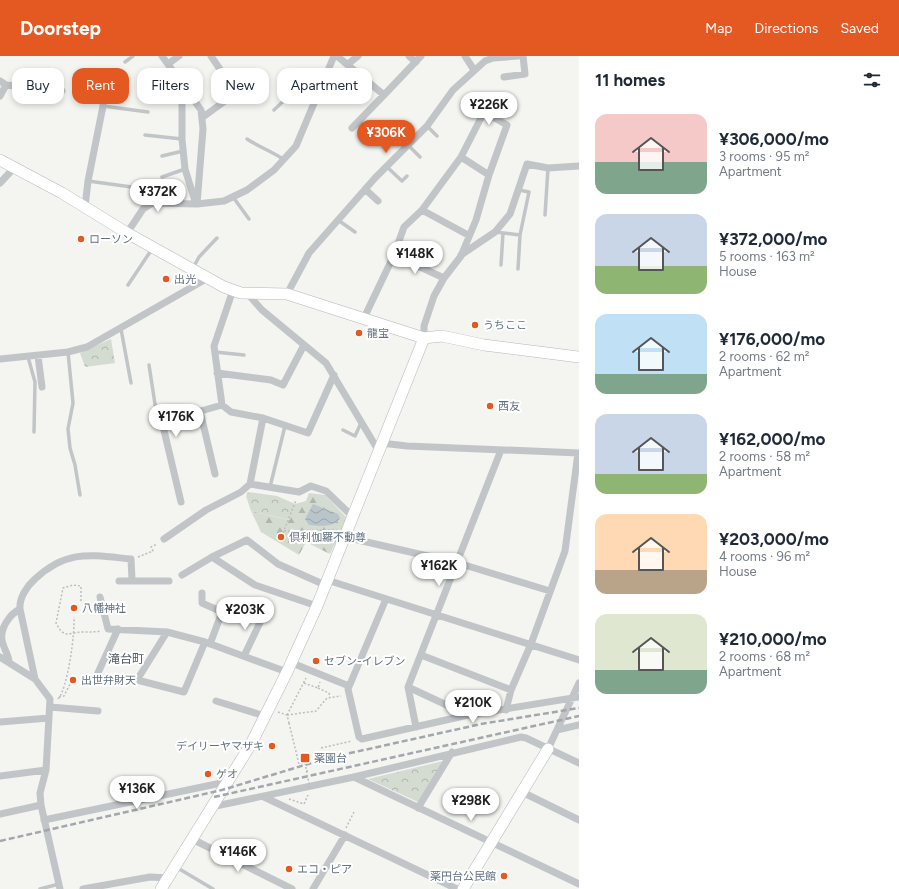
<!DOCTYPE html>
<meta charset="utf-8">
<style>
body{margin:0;font-family:Figtree,"Noto Sans JP",sans-serif;background:#f6f6f7;color:#1f2937;height:100vh;display:flex;flex-direction:column;font-size:15px;white-space:nowrap}
*{box-sizing:border-box;margin:0}
p{font-size:13px;color:#747a83}
.icon{flex:none;width:22px;height:22px;fill:none;stroke:currentColor;stroke-width:2;stroke-linecap:round;stroke-linejoin:round}
.map{position:relative;flex:1;overflow:hidden}
.details{display:flex;flex-direction:column;background:#fff;width:320px}
.details>*{flex:none}
.hud{position:absolute;left:12px;top:12px;width:380px;height:36px;display:flex;gap:8px}
.price{position:absolute;translate:-50% -34px;padding:0 9px;border-radius:14px;background:#fff;color:#222;font-size:13px;line-height:26px;filter:drop-shadow(0 1px 2px #0008)}
.price::after{content:'';position:absolute;left:50%;top:24px;width:12px;height:9px;margin-left:-6px;background:inherit;clip-path:polygon(0 0,100% 0,50% 100%)}
.price.on{background:#e35921;color:#fff}
ul{padding:0;list-style:none}
li{display:flex;align-items:center;gap:12px;height:100px;padding:0 16px}
li span{display:grid;place-items:center;flex:none;width:112px;height:80px;border-radius:12px;color:#555}
li>.icon{margin-inline-start:auto}
span .icon{width:48px;height:48px;fill:#fffc;stroke-width:1}
li b{font-size:17px}
h2{display:flex;justify-content:space-between;align-items:center;height:48px;padding:0 16px;font-size:17px}
.pill{padding:0 14px;border-radius:12px;background:#fff;box-shadow:0 2px 6px #0003;font-size:14px;line-height:36px}
.pill.on{background:#e35921;color:#fff}
header{display:flex;align-items:center;gap:24px;box-sizing:border-box;height:56px;padding:0 20px;background:#e35921;color:#fff}
header strong{font-size:19px}
nav{display:flex;gap:22px;margin-inline-start:auto;font-size:14px}
main{display:flex;flex:1;min-height:0}
.map>svg:first-child{display:block}
</style>
<header>
<strong>Doorstep</strong>
<nav><a>Map</a><a>Directions</a><a>Saved</a></nav>
</header>
<main>
<div class="map">
<svg width="579" height="833" viewBox="0 0 579 833">
<defs>
<pattern id="forest-firs" width="22" height="20" patternUnits="userSpaceOnUse"><rect width="22" height="20" fill="#d4dbd1"/><path d="M5 1l3.5 6h-7zM16 11l3.5 6h-7z" fill="#b0b6af"/></pattern>
<pattern id="park-crowns" width="20" height="18" patternUnits="userSpaceOnUse"><rect width="20" height="18" fill="#d4dbd1"/><path d="M2 6a3 3 0 1 1 6 0M12 15a3 3 0 1 1 6 0" fill="none" stroke="#b0b6af"/></pattern>
<pattern id="water-waves" width="16" height="10" patternUnits="userSpaceOnUse"><rect width="16" height="10" fill="#bac5cb"/><path d="M0 5q4-4 8 0t8 0" fill="none" stroke="#9ba4aa"/></pattern>
</defs>
<rect width="100%" height="100%" fill="#f4f4f0"/>
<path fill="url(#forest-firs)" d="M309,437l16,2 22,23 -17,36 -24,-12 -7,13 -38,-23 -10,-21 38,9 6,-16 11,-3z"/>
<path fill="url(#park-crowns)" d="M111,283l4,24 -30,4 -5,-14z
M248,436l29,4 18,8 -5,16 -39,-9 -5,-15z
M443,705l-25,41 -50,-23z"/>
<path fill="url(#water-waves)" d="M313,448l25,10 2,4c-6,10 -21,8 -31,7l-4,-6z"/>
<g fill="none" stroke-linecap="round" stroke-linejoin="round">
<defs>
<path id="secondary" d="M0,104l62,33 65,40 97,54 17,6 46,1 137,44 18,-2 42,9 95,12
M161,833l90,-145 36,-72 30,-66 107,-268
M463,833l85,-140"/>
</defs>
<use href="#secondary" stroke="#b4b8bc" stroke-width="12"/>
<path stroke="#bbbdbf" stroke-width="1.5" stroke-dasharray="2 2" stroke-linecap="butt" d="M284,475l53,-1
M283,477l13,-33
M138,501l15,-6 -2,-4 6,-3
M81,545v-15l-8,-1 -10,3 -7,35c8,16 12,10 26,9 7,0 13,0 19,-1
M304,627l14,5 2,-6
M318,632l11,5 1,5
M59,641l5,-1 7,-14
M58,643c10,-11 17,-66 16,-82
M278,656l9,3 2,8
M287,659l29,-4 11,-13 14,-2
M287,659l19,-37
M289,667l10,41 6,-1
M321,692l31,-7
M306,715h2
M289,743l15,5 4,-9
M346,772l8,-16"/>
<path stroke="#c1c5c8" stroke-width="3.5" d="M125,6l8,-6
M103,50l45,6
M274,54l19,-18 21,10
M427,70l10,10
M145,79l37,4
M247,83c12,8 24,12 36,20
M408,89l12,12
M162,100l21,-5
M386,110l16,15 5,-5
M162,121l23,-8
M88,125l51,7
M233,141l16,22
M545,159l3,-47
M338,164l17,12
M495,176l25,3
M501,209l2,-32
M193,212l6,-11 18,-19
M518,213l2,-34 9,-43 -10,-2
M128,229l24,-36
M121,273l10,54
M68,296l5,51 -5,26 2,19 5,17 5,30
M215,296l29,3
M28,301l7,25 -1,50
M149,309l8,52 5,5
M343,374l12,6 6,-13
M270,431l15,-61
M176,811l37,22
M40,833l19,-5"/>
<path stroke="#c1c5c8" stroke-width="7" d="M162,0l39,54 2,19 -6,75
M337,0l47,39 37,-39
M409,0l7,6
M465,0l9,14
M168,8l11,-8
M348,8l10,-8
M504,21l21,-3 -2,-18
M0,25l6,4 -6,11
M6,29l56,6
M182,45v38l3,30 10,32
M203,61l33,-24 -25,-37
M352,72l32,-33
M461,101l28,18
M0,127l14,-15
M365,133l13,12
M85,151l3,-26 15,-75v-9
M422,154l46,25
M127,177l16,-24 9,-6 45,1 27,-3 23,-11 27,-20 22,-24 38,-90
M394,199l50,23
M461,199l34,-23 15,-18 17,-50 21,4 31,-2
M233,234l-19,56 8,59 9,7 32,6 45,15 26,-58
M247,237l15,17 64,53 52,87
M287,238l22,-41 66,-75 52,-52 26,-36 32,-29 8,-3 25,-2
M363,264l31,-65 10,-28 18,-17 39,-53 23,-45 23,13 -18,50 -13,45 -15,36 -17,22 -10,18 -10,30v12
M38,300l4,31
M0,303l68,-7 19,-5 119,-68
M217,317l54,7 12,5 21,-40
M200,355l15,63
M381,387l26,3 172,7
M250,428l13,-66
M181,446l-19,-80 60,-17
M345,481l113,26 92,28
M164,483l42,-29 35,-18 9,-8 49,8 12,-6 15,5 27,26
M212,501l43,28 62,21
M182,519l30,-18 35,-17 31,24 47,21
M327,524l252,80
M119,525h50
M202,537v10l20,9 -12,32
M100,541l8,32 59,3 38,10 82,30
M386,543l-38,90 11,48 3,2 106,-24 111,-18
M20,553l15,70
M167,576l-30,48 47,12 21,-50
M421,599l90,35
M244,600l20,-42
M0,601l35,22 15,20 -4,71 -6,23 1,12 19,84
M9,605c-1,-7 -6,-14 -7,-21 -2,-12 8,-26 18,-31 -1,-11 7,-23 15,-30 32,-30 56,-24 96,-20l1,21
M292,607l57,23
M97,619l21,-46
M408,631l60,28
M216,645l49,15
M50,651l48,4
M506,654l5,-20 20,-46 34,-93 13,-98
M0,666l49,-4
M416,671l-8,-40 93,-237
M557,674l22,-5
M548,693l31,-66
M0,720l46,-6
M354,721l225,107
M522,736l57,28
M264,741l193,92
M211,751l143,-30 167,-40 5,1 53,25
M418,752l34,-56
M0,758l41,-9
M44,764l182,-38
M192,783l100,50
M83,833l67,-12 18,1
M313,833l32,-54"/>
<use href="#secondary" stroke="#fff" stroke-width="11"/>
<path stroke="#a2a7ad" stroke-width="2.5" stroke-dasharray="6 3" stroke-linecap="butt" d="M214,741l365,-81
M0,785l222,-51 106,-32 153,-34 98,-16"/>
<path stroke="#bbbdbf" stroke-width="1.5" stroke-dasharray="2 2" stroke-linecap="butt" d="M305,707l5,26"/>
</g>
<g fill="#e35921" stroke="#fff" stroke-width="1.5">
<circle cx="81" cy="183" r="4"/>
<circle cx="166" cy="223" r="4"/>
<circle cx="475" cy="269" r="4"/>
<circle cx="359" cy="277" r="4"/>
<circle cx="490" cy="350" r="4"/>
<circle cx="281" cy="481" r="4"/>
<circle cx="74" cy="552" r="4"/>
<circle cx="316" cy="605" r="4"/>
<circle cx="73" cy="624" r="4"/>
<circle cx="272" cy="690" r="4"/>
<rect x="300" y="697" width="10" height="10" rx="2"/>
<circle cx="208" cy="718" r="4"/>
<circle cx="289" cy="813" r="4"/>
<circle cx="504" cy="820" r="4"/>
</g>
<g text-anchor="middle" stroke-width="4" stroke-linejoin="round" paint-order="stroke">
<g font-size="11" fill="#637281" stroke="#fff" text-anchor="start">
<text x="89" y="187">ローソン</text>
<text x="174" y="227">出光</text>
<text x="483" y="273">うちここ</text>
<text x="367" y="281">龍宝</text>
<text x="498" y="354">西友</text>
<text x="289" y="485">倶利伽羅不動尊</text>
<text x="82" y="556">八幡神社</text>
<text x="324" y="609">セブン-イレブン</text>
<text x="81" y="628">出世弁財天</text>
<text x="264" y="694" text-anchor="end">デイリーヤマザキ</text>
<text x="314" y="706">薬園台</text>
<text x="216" y="722">ゲオ</text>
<text x="297" y="817">エコ・ピア</text>
<text x="496" y="824" text-anchor="end">薬円台公民館</text>
</g>
<g font-size="12" fill="#515b66" stroke="#fff">
<text x="126" y="607">滝台町</text>
</g>
</g>
</svg>
<b class="price" style="left:489px;top:70px">¥226K</b>
<b class="price on" style="left:386px;top:98px">¥306K</b>
<b class="price" style="left:158px;top:157px">¥372K</b>
<b class="price" style="left:415px;top:219px">¥148K</b>
<b class="price" style="left:176px;top:382px">¥176K</b>
<b class="price" style="left:439px;top:531px">¥162K</b>
<b class="price" style="left:245px;top:575px">¥203K</b>
<b class="price" style="left:473px;top:668px">¥210K</b>
<b class="price" style="left:137px;top:754px">¥136K</b>
<b class="price" style="left:471px;top:766px">¥298K</b>
<b class="price" style="left:238px;top:817px">¥146K</b>
<div class="hud">
<a class="pill">Buy</a>
<a class="pill on">Rent</a>
<a class="pill">Filters</a>
<a class="pill">New</a>
<a class="pill">Apartment</a>
</div>
</div>
<section class="details">
<h2>11 homes<svg class="icon" aria-label="filters" viewBox="0 0 24 24"><path d="M4 7h16M4 17h16"/><circle cx="9" cy="7" r="2"/><circle cx="15" cy="17" r="2"/></svg></h2>
<ul>
<li><span style="background:linear-gradient(#f6c9c9 60%,#7fa58c 0)"><svg class="icon" aria-label="home" viewBox="0 0 24 24"><path d="M3 11l9-7 9 7M6 9v11h12V9"/></svg></span><div><b>¥306,000/mo</b><p>3 rooms · 95 m²</p><p>Apartment</p></div></li>
<li><span style="background:linear-gradient(#c9d6e8 65%,#8fb573 0)"><svg class="icon" aria-label="home" viewBox="0 0 24 24"><path d="M3 11l9-7 9 7M6 9v11h12V9"/></svg></span><div><b>¥372,000/mo</b><p>5 rooms · 163 m²</p><p>House</p></div></li>
<li><span style="background:linear-gradient(#bfe0f5 75%,#7fa58c 0)"><svg class="icon" aria-label="home" viewBox="0 0 24 24"><path d="M3 11l9-7 9 7M6 9v11h12V9"/></svg></span><div><b>¥176,000/mo</b><p>2 rooms · 62 m²</p><p>Apartment</p></div></li>
<li><span style="background:linear-gradient(#c9d6e8 75%,#8fb573 0)"><svg class="icon" aria-label="home" viewBox="0 0 24 24"><path d="M3 11l9-7 9 7M6 9v11h12V9"/></svg></span><div><b>¥162,000/mo</b><p>2 rooms · 58 m²</p><p>Apartment</p></div></li>
<li><span style="background:linear-gradient(#ffd9b3 70%,#b9a48a 0)"><svg class="icon" aria-label="home" viewBox="0 0 24 24"><path d="M3 11l9-7 9 7M6 9v11h12V9"/></svg></span><div><b>¥203,000/mo</b><p>4 rooms · 96 m²</p><p>House</p></div></li>
<li><span style="background:linear-gradient(#dfe7d0 70%,#7fa58c 0)"><svg class="icon" aria-label="home" viewBox="0 0 24 24"><path d="M3 11l9-7 9 7M6 9v11h12V9"/></svg></span><div><b>¥210,000/mo</b><p>2 rooms · 68 m²</p><p>Apartment</p></div></li>
</ul>
</section>
</main>
